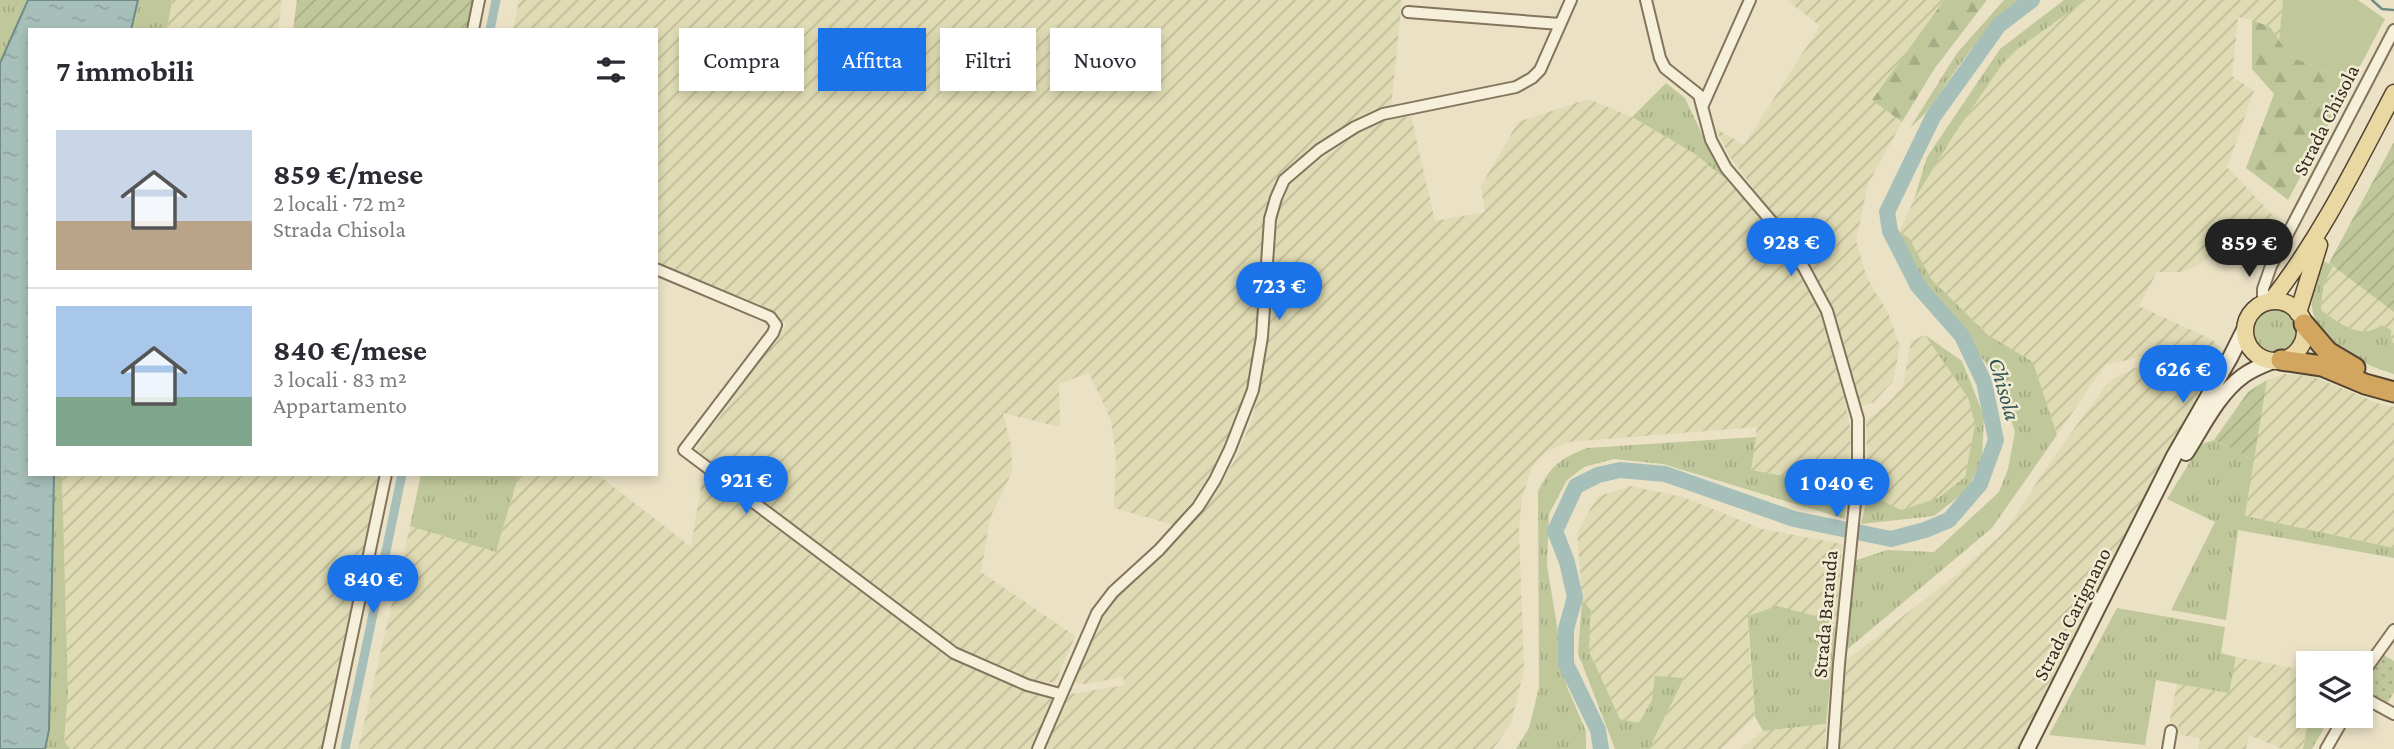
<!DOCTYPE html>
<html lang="it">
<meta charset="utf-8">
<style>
body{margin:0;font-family:"Crimson Pro",serif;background:#f7f7f7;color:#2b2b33;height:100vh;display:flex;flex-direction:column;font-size:26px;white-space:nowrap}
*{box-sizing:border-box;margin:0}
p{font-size:23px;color:#7c7c81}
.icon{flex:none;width:38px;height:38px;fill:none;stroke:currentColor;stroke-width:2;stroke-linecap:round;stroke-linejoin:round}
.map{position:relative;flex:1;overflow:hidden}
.panel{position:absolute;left:28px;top:28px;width:630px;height:448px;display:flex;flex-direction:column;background:#fff;border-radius:0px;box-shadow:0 4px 10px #0003}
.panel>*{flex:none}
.hud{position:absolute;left:679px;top:28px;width:665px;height:63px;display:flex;gap:14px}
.tools{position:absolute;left:2296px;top:651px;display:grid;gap:14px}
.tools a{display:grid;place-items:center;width:77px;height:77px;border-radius:0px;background:#fff;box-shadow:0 4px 10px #0003;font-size:35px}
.price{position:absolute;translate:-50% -60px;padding:0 16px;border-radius:24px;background:#1a73e8;color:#fff;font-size:23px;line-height:46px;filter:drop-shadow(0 2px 4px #0008)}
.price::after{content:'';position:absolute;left:50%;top:42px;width:21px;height:16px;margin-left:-10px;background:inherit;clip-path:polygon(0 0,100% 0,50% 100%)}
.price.current{background:#222;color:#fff}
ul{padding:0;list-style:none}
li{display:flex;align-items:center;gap:21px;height:175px;padding:0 28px}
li+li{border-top:2px solid #e1e1e2}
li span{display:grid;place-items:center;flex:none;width:196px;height:140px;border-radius:0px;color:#555}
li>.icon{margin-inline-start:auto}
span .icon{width:84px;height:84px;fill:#fffc;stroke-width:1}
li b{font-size:30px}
h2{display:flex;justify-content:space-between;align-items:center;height:84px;padding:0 28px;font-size:30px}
.tag{padding:0 24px;border-radius:0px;background:#fff;box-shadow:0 4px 10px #0003;font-size:24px;line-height:63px}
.tag.current{background:#1a73e8;color:#fff}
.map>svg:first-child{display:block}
</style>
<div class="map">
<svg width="2394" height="749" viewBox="0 0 2394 749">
<defs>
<pattern id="farmland-furrows" width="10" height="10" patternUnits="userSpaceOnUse" patternTransform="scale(1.75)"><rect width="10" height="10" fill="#dfdbb4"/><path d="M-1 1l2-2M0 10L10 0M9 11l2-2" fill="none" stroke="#c0bc9a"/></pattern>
<pattern id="grass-tufts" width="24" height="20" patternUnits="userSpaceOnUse" patternTransform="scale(1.75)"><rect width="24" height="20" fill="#c0c89b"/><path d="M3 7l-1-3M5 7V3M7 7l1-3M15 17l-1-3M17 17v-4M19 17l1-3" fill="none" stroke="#a6ac85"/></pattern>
<pattern id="forest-firs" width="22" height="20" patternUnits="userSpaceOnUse" patternTransform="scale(1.75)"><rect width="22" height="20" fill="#c0c89b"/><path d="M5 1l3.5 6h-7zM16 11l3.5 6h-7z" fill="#a6ac85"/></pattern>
<pattern id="park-dots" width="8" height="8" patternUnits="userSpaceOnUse" patternTransform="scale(1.75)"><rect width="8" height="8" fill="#c0c89b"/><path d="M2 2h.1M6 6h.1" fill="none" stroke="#a6ac85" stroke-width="1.8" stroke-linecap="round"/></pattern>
<pattern id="garden-furrows" width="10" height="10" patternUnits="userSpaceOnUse" patternTransform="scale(1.75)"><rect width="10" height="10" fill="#c0c89b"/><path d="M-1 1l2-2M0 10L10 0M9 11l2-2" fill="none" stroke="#a6ac85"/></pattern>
<pattern id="water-ripples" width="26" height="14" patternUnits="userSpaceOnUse" patternTransform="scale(1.75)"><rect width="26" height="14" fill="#a7bfb9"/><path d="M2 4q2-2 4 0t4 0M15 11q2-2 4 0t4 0" fill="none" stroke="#90a49f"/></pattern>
</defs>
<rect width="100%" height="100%" fill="#ebe2c6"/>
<path fill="url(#farmland-furrows)" d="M172,0h110l-4,30h-111z
M519,0h883l-11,108 -38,14 -62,45 -11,14 -24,170 -12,54 -23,53 -23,40 -24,27 -60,-17 2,-52 -5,-36 -22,-47 -30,11 1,43 -57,-14 8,32 1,27 -22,46 -9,54 94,64 -20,47 -36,-4 -62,-29 -261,-200 91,-126 -24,-15 -107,-45v-234h-143z
M1787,0h157l-71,100 29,22 -34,62 -12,57 11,37 21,35 12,33 -7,35 -19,21 -14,5 -9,-21 -24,-86 -21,-40 -76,-103 -15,-29 29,17 76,-119z
M2086,0h197l-4,40 -10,-13 -17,-7 -14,-3 -6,59 22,15 -27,76 58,61 -15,28 -28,-25 -44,35 -17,6h-24l-18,34 74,34 6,8 -16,4 -58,4 -40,9 -48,70 -24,-73 -45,-27 -56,-55 -23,-42 -10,-6 15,-32 41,-67 53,-77z
M1588,99l44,18 63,37 39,32 54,65 29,50 27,96 7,35 -4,55 -97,-17 7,-43 -189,15 -22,10 -14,16 -10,29 -3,32 5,141 -13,54 -18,25h-448l18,-43 8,-12 54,-9 -2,-8 -37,7 -13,-1 26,-62 17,-22 69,-67 28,-36 22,-36 18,-43 11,-58 10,-127 5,-25 7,-17 12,-14 63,-45 29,-12 21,-3 24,105 50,-9 -4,-26 37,-64z
M2333,266l61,46v32l-3,-5 -18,-7h-13l-21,-8 -18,-14 2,-23z
M1925,335l43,63 7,26 -10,53 -27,21 -37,12 -33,-17 -2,-72 21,-17 16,-18 8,-45z
M2208,359l5,5 -195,385h-182l6,-85 115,-90 48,-43 48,-73 53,-73 11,-9 18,-8z
M2284,374l28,2 70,29 12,2v141l-149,-32 22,-136z
M62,474h319l-59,275h-252l-6,-8 4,-47z
M519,474h78l94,73 12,-73 244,182 106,44 -20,49h-675l52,-223 86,26z
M1630,486l53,11 79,32 80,15 -6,84 -17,-11 -71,15 7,85 -34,32h-72l35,-71 -32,22 -13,23 -19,-4 -31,-68 2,-40 -9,-11 -5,-67 20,-36z
M2236,657l72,14 1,45 -6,33h-21l-33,-14 -3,14h-48l2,-10 -22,-5v-8l-9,-2 8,-41 51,10z
M1826,724l-1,25h-85l23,-18z"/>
<path fill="url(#grass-tufts)" d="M0,0h28l-28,63z
M138,0h34l-5,30h-36z
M2004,0h17c-22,16 -41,37 -57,59 -20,25 -28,47 -54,69l47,-75z
M2064,0h22l-78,56 -53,77 -41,67 13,-43 73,-108z
M1666,83l19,15 29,62 20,26 -39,-32 -63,-37z
M1899,232l10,6 23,42 56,55 45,27 24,73 -65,93 -149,125 11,-92 33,-11 47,2 65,-60 9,-23 7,-37 -18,-55 -74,-93z
M2322,260l11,6 -10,21 -2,23c18,13 40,31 60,15l10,5v9l3,5v30c-39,-13 -88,-33 -82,-83 1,-10 7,-21 10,-31z
M2253 331a22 22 0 1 1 44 0a22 22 0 1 1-44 0Z
M1925,335l37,26 22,55 -2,44 -15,30 -33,26 -73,8 7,-31 33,17 37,-12 27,-21 10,-53 -7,-26z
M1756,437l-5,33 96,17 -2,32 -182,-55 -49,-5 -30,8 -17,13 -18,34 -2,51 20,122 19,44v18h-70l13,-21 10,-41 -1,-196c14,-26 21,-32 49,-43z
M2214,440l40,20 -9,56 149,32v10l-156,-28 -12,90 -55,-10 44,-88 -48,-23 34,-55z
M54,474h8l6,220 -4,47 6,8h-25l4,-19z
M421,474h98l-23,78 -86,-26z
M1582,600l9,10 -2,41 31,68 19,4 13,-23 3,-24 29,2 -35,71h-34l-37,-96z
M1777,606l42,11 17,11 -10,96 -63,7 -8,-14 -7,-101z
M2117,608l108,19 -4,26 15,4 -7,36 -73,-13 -11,65 -96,-10z
M2309,716h22l-19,33h-9z"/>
<path fill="url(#forest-firs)" d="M1944,0h43l-52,68 -33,54 -30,-22z
M2252,20l18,7 20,29 61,27 -63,117 -42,-32 28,-74 -22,-25z"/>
<path fill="url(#park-dots)" d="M2379,652l15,9v31l-8,13 -25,-14v-8z"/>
<path fill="url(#garden-furrows)" d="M297,0h176l-6,30h-174z
M2394,142v170l-65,-49z
M2267,380l-13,80 -40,-20 34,-48z"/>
<path fill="#c0c89b" d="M2283,0h75l27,19 -34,64 -61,-27 -11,-16z"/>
<path fill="url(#water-ripples)" stroke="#6f8c86" stroke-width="2" d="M28,0h110l-7,30h-101v444h24l-5,256 -4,19h-45v-686z"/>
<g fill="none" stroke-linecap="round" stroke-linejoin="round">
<path stroke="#6f8c86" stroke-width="2.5" d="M2372,0l10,9 11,1"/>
<path stroke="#a7bfb9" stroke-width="9" d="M490,30l6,-30
M345,749l57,-275"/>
<path stroke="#a7bfb9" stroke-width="16" d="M1601,749l-3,-19 -32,-66v-35l9,-32 -8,-35 -12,-31 21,-45 22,-11 22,-5 45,4 129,45 97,20 34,-9 24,-10 31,-36 16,-44 -12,-58 -22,-46 -44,-50 -28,-55 -3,-19 46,-95 66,-92 33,-25"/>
<defs>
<path id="street" d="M1646,0l14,58 5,10 34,27 12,45 15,28 52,61 26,39 23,43 31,108v54l-19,191 -6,85
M1408,12l152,12
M473,30l6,-30
M1703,105l47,-105
M656,269l114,48 6,8 -3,8 -89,117 270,203 73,32 33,9
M2263,303v-14l8,-23 123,-236
M2361,676l33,-46
M2361,696l33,18
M328,749l58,-275
M1038,749l59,-136 16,-21 46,-42 39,-43 17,-27 15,-31 23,-59 9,-53 8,-118 6,-21 8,-18 35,-30 36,-23 28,-13 133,-27 16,-9 8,-8 31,-70
M2168,749l3,-18
M2326,749l19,-33"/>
<path id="secondary" d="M2186,453c16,-25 32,-59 57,-77 9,-7 20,-11 30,-15
M2027,749l147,-293 56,-98 15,-30"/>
<path id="primary" d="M2271,301c50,-64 85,-136 123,-208
M2245 331a30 30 0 1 1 60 0a30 30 0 1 1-60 0Z
M2298,313l21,-68"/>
<path id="highway" d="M2304,324l24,28 27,16
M2281,360l41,6 43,18 29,8"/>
</defs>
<use href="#street" stroke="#84745d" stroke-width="14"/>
<use href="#secondary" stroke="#665641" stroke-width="18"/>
<use href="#primary" stroke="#534331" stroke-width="19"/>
<use href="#highway" stroke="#534331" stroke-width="23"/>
<use href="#street" stroke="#f6efd9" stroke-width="10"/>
<use href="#secondary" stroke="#f6efd9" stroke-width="14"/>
<use href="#primary" stroke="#ead8a2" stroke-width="16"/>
<use href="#highway" stroke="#d2a65f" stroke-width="19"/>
</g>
<g text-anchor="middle" stroke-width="5" stroke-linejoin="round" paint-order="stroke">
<g font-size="21" fill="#362c20" stroke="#f3ecd5">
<text transform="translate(2326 120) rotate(-63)" y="7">Strada Chisola</text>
<text transform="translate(1825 614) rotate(-85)" y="7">Strada Barauda</text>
<text transform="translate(2072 614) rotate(-63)" y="7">Strada Carignano</text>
</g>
<g font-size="23" font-style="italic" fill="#315454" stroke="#f3ecd5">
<text transform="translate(2005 389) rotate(74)" y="8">Chisola</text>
</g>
</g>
</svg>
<div class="tools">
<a><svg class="icon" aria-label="layers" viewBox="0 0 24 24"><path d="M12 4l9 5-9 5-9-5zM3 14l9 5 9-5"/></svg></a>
</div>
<b class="price" style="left:1791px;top:278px">928 €</b>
<b class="price current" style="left:2249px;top:279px">859 €</b>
<b class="price" style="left:1279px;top:322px">723 €</b>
<b class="price" style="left:2183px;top:405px">626 €</b>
<b class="price" style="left:746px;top:516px">921 €</b>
<b class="price" style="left:1837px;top:519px">1 040 €</b>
<b class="price" style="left:373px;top:615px">840 €</b>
<div class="hud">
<a class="tag">Compra</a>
<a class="tag current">Affitta</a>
<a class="tag">Filtri</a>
<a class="tag">Nuovo</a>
</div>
<section class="panel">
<h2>7 immobili<svg class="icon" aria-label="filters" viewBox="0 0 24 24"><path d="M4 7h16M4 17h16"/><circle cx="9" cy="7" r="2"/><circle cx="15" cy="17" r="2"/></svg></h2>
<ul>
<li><span style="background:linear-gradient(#c9d6e8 65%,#b9a48a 0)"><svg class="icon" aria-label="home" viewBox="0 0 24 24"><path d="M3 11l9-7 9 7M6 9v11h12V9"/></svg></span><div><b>859 €/mese</b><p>2 locali · 72 m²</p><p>Strada Chisola</p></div></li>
<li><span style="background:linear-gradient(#a9c7e8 65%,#7fa58c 0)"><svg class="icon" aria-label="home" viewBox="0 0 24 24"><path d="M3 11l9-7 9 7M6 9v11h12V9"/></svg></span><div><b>840 €/mese</b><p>3 locali · 83 m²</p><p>Appartamento</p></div></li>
</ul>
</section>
</div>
